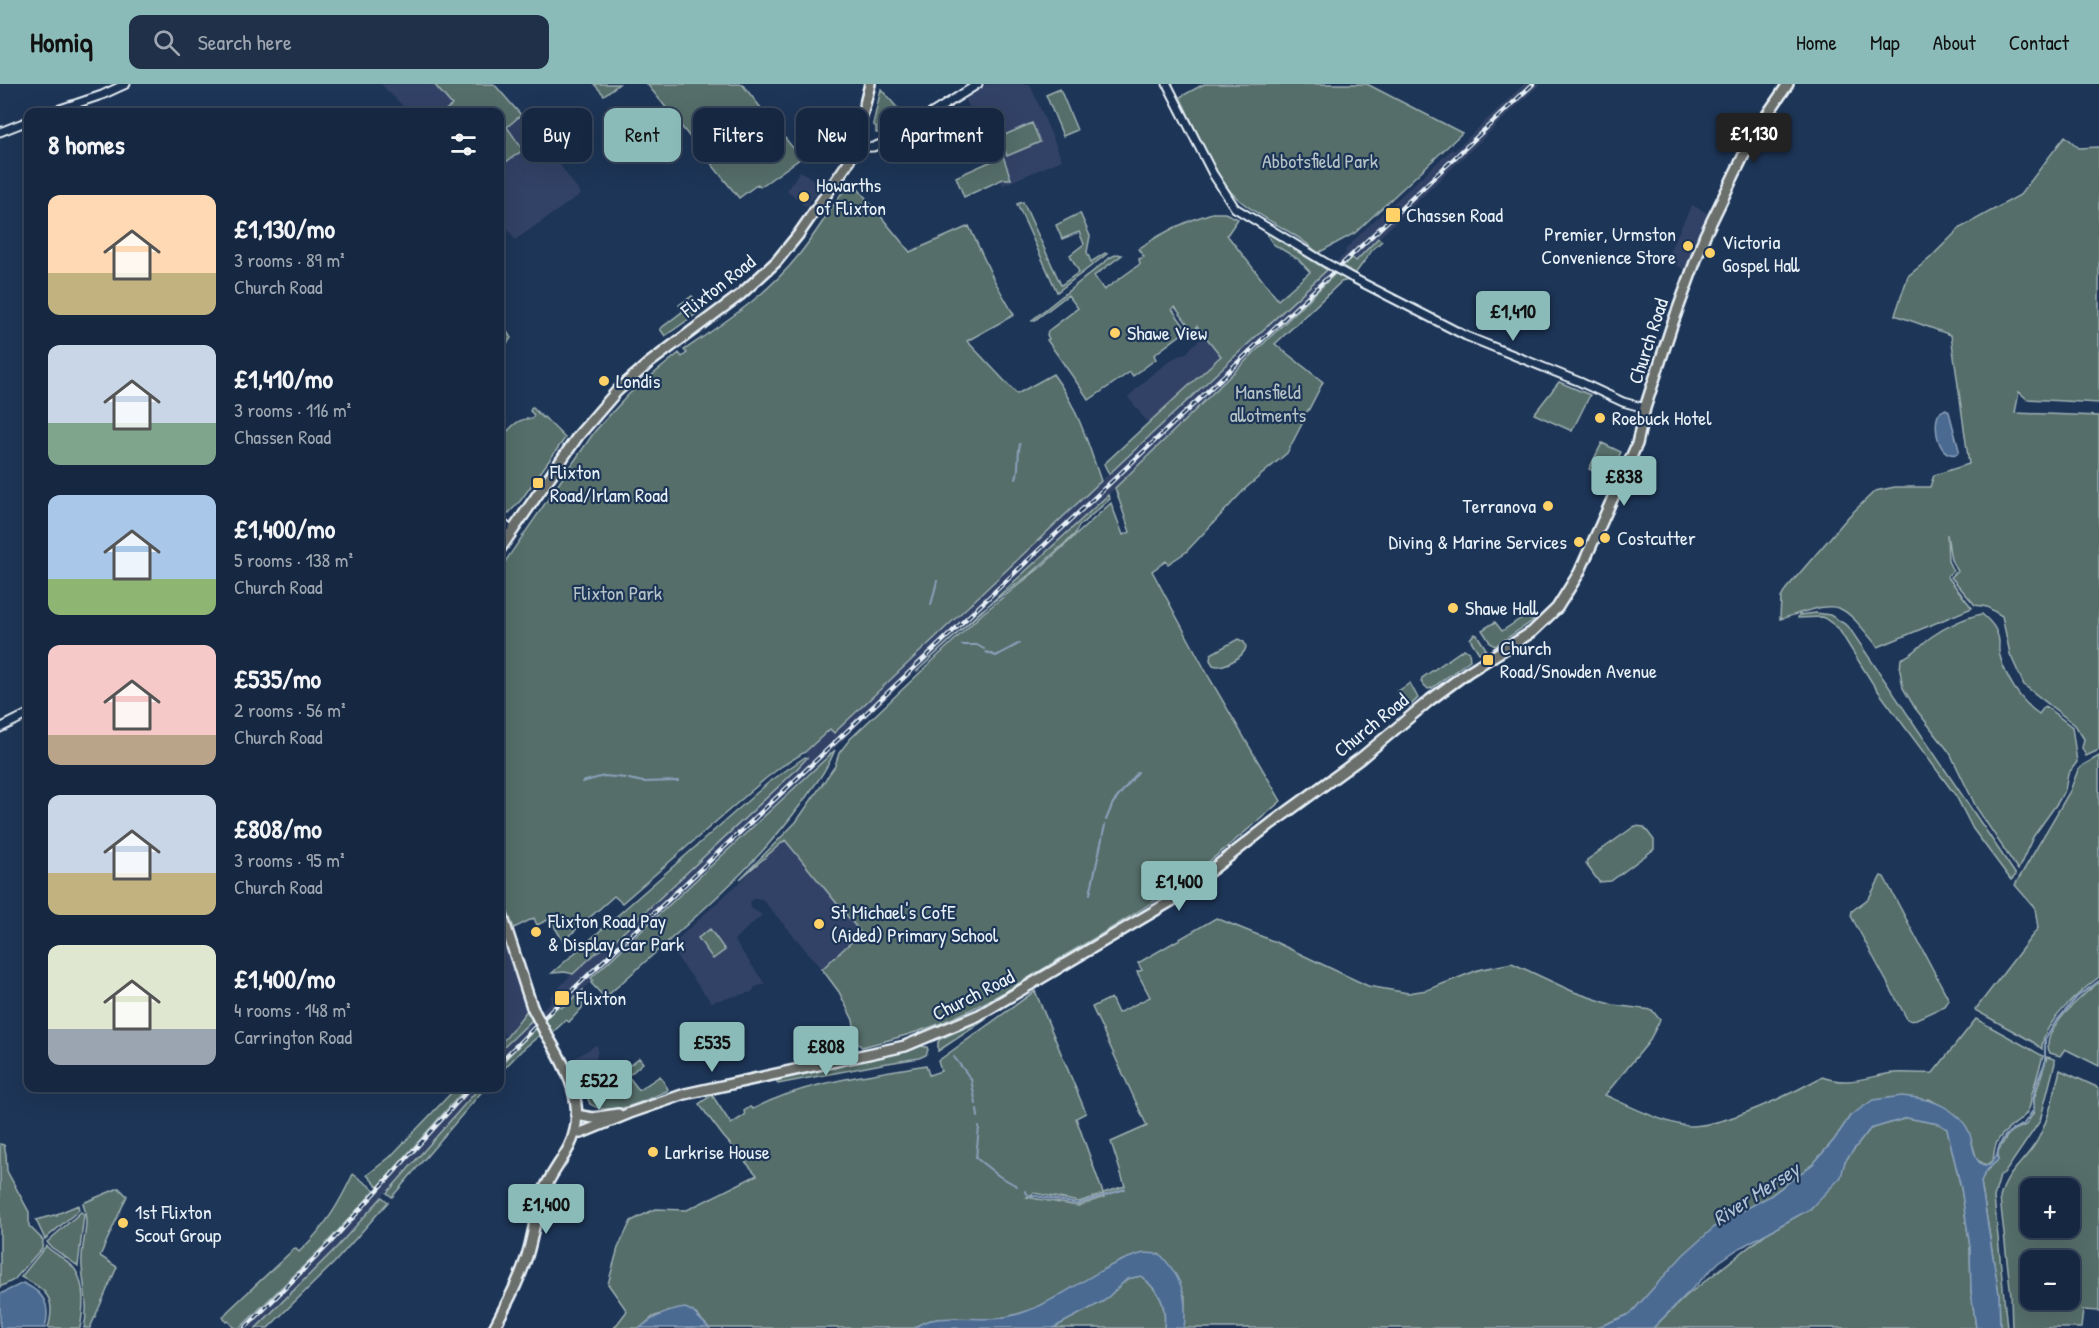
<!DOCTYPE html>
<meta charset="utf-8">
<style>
body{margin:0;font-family:"Patrick Hand",sans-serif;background:#1f3048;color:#f1f3f6;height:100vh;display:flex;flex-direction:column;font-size:22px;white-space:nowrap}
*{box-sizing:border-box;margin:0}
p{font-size:20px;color:#9ea6b1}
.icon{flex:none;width:33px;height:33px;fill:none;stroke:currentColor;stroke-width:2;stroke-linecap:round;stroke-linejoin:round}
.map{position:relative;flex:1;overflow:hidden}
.side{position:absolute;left:24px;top:24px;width:480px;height:984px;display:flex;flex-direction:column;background:#162841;border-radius:12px;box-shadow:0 6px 24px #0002,0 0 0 2px #35445a}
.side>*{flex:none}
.guide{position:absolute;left:522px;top:24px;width:570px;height:54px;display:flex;gap:12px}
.buttons{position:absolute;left:2020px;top:1094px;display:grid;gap:12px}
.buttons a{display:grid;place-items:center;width:60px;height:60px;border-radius:12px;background:#162841;box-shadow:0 6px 24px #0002,0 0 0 2px #35445a;font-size:30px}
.price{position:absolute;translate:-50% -51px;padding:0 14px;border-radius:6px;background:#8bbbb9;color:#111;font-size:20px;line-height:39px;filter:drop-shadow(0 2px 3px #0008)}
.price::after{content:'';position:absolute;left:50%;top:36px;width:18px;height:14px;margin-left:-9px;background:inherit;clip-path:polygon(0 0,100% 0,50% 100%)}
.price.current{background:#222;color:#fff}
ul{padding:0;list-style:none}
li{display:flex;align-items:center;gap:18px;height:150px;padding:0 24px}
li span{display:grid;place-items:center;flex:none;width:168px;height:120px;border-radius:12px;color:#555}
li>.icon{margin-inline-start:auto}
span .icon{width:72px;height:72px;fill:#fffc;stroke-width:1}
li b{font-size:26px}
h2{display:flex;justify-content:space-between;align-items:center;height:72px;padding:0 24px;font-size:26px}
.tag{padding:0 21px;border-radius:12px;background:#162841;box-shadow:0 6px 24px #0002,0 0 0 2px #35445a;font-size:21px;line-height:54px}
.tag.current{background:#8bbbb9;color:#111}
header{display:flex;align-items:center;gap:36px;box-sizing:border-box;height:84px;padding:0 30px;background:#8bbbb9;color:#111}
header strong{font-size:28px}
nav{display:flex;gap:33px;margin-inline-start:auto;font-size:21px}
.search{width:420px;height:54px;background:#1f3048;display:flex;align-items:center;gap:15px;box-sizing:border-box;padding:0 21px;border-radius:12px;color:#9ea6b1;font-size:22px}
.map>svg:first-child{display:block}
</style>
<header>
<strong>Homiq</strong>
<div class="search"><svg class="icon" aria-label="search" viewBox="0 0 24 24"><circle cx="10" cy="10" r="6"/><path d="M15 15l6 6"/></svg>Search here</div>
<nav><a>Home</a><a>Map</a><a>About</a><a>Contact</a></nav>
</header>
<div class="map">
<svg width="2099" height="1244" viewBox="0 0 2099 1244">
<rect width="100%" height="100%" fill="#1d3557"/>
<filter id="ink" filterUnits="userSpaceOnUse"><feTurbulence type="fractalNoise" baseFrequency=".0167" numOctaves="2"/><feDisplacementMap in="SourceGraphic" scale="12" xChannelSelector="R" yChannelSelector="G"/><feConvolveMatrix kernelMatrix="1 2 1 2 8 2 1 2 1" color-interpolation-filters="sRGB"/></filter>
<g filter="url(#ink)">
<path fill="#324366" d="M381,0h113l45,52 42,58 -66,46 -15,-24v-104h-91z
M987,0h43l32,76 -59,25 -38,-87z
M1524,0h16l-185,177 -4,-3 -243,237 -124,112 -393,371 2,2 -32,28 -3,-2 -58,59v-14l52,-51 -2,-3 21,-22 27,-24 14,-8 182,-171 13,-13 -2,-7 25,-23 4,4 130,-121 137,-131 245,-228 -1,-3 20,-21 87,-80 2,2z
M800,87l22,14 -16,22 -19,-17z
M1692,121l17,9 -23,56 -21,-10z
M1204,253l17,19 -73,67 -20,-26 22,-21 24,-18 14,-6 6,-8z
M785,756l77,93 -40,36 -60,-70 -8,-1 -4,4 1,6 11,7 -28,25 31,44 -10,3 -3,5 -41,10 -42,-55z
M500,844l28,81 -22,29 -6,-11z
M596,961l2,2 -2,13 4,6 10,7 -15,7 -14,3 -12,-21z
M466,1004h13l-143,160 -80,80h-16l84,-82z"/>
<path fill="#556e6b" stroke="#9eb0b2" stroke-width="1.5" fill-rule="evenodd" d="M434,0h60l27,31 -14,12 16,23 -23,16v-54h-57l9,-7z
M594,0h25l-15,11z
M647,0h95l59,74 -41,29 -2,-3 -19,14z
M1204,0h163l95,49 -107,100 -37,20c-24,-23 -57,-33 -81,-55 -23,-20 -43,-73 -57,-101z
M881,5l26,30 -23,13 -8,1v-6l-3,-3z
M1060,5l17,41 -14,6 -17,-41z
M953,37l12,29 -13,6 -13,-29z
M1032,39l8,19 -33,14 -7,-19z
M2065,52l14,12 20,-1v256l-72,-4 -8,-7 -4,21 84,3v334l-13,6 -4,-8 2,-9 -9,-14 -51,-40 -14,-31 -8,-38 -15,-9 -12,-2 -24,-28 7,-6 -7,-11 -4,-26 1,27 5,10 -6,5 25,32 -94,39c-41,-50 -37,-46 -98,-28l1,-21 5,-9 63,-73 26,-25 20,-4h35l4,-12 35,-11 -18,-129 -56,-20 13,-39 21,-17 31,-31 60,-33z
M1003,72l8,23h-8l-39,18 -8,-20z
M851,96l59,72 59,-26 24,52 21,37 -47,26 50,53 36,-20c24,32 35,69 48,107l-267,252 -4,-4 -25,23 -23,14 -17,13 -143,124 -8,-7 -51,45 -13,-22 -13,6 -3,-7 -20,10 -14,-34v-325l95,-138 34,-37 50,-41 3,4 5,-4 -3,-3c41,-28 83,-55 114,-94 19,-23 35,-52 53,-76z
M1023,118l38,83 18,-13 -9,-17 14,-11 -5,-12 -17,7 -6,-14 24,-12 10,23 -3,16 4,10 14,-9 2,1 -50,38 -40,-88z
M1212,129h13l13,6 -11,16 51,65 32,-28 -12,-13 -25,-15 -6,-9 1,-2 59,37 -218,204 -5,-10 117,-108 -24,-30 -1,4 -3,1 -18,-24 -3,2 15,21 -33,25 2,4 -23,17 -3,-4 -41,28 -42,-60 2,-1 -2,-4 1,-4 30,-23 -10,-13 -33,25 -3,1v-1l79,-63 7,-3 4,1 -28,21 10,14 36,-26 -1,-5 5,-2 -6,-8c23,-16 47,-28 74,-36z
M1378,154l4,3 -9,8 -18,25 -12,-8 8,-9 5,4z
M1336,189l13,7 -8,2 -66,62 48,38 -14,27 -6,8 1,3 -17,33 -41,35 -60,64 -18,12 -2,-3 -14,10 58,108 71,122c-33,29 -67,58 -103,84 -35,25 -72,46 -109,68 -41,25 -83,52 -128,70 -26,11 -52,17 -79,24l-5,-4 -4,-23 -14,-28 -17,-23 39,-36 -76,-93 -45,39 56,-57 39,-56 4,-13 11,-14 133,-126 58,-46 70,-64 12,32 7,-3 -15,-44z
M692,212l10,14 -37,26 -5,-7 23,-18 -4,-6z
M500,237l11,17 -11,15z
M1559,298l31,13 -18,36 -38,-17z
M532,323l11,11 1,-1 21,21 -44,62 -12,13 -9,-5v-68c9,-10 17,-23 32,-21l2,-4 -4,-4z
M1602,359l19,9 -13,27 -19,-10z
M1108,411l2,4 -31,27 -4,8 -41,37 -53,40 -65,61z
M1816,529l14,2 18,11 168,249 -5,5 -38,-51 -17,-33 -83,-112 -35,-56 -15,-11 -25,1 1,-3z
M1982,530c9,8 16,15 17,28 0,5 -1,9 1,14 6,22 20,45 39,58l6,-8 27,21 5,35 -9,12 -3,16 -7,12 -25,35 -15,33 -42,-63 -26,-54 -35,-45 -12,-20 -3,-18 1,-11c17,-7 17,-13 30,-22 14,-10 35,-20 51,-23z
M1523,533l11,3 -39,26 -4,-2 -9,-14 13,-8 7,9z
M1474,550l3,1 9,14 -7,4 -9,-14z
M1238,555l6,3 2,5c-2,10 -23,22 -33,18l-3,-5 1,-6z
M1464,565l5,3 1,8 -38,28 -4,1 -7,-7 1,-4z
M1410,599l8,15 -9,9 -12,-15z
M835,666c-8,20 -21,36 -34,54 -54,74 -129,132 -196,194l-14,-15 2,-3 -2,-2z
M2099,672v221c-18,14 -58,47 -57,72l-9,-7 -58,-32 63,-82 -3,-20 -20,-23 55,-94 8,-21 5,-5z
M805,673l2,1 -13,14 -182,171 -14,8 -25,23 -8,-2 -13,1 216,-190z
M1635,742l9,1 10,13v9l-43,32 -12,1 -13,-18 1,-4z
M1881,792l3,1 65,123 -4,6 -33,15 -5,-2 -56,-103 1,-5 17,-13z
M1216,834l57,23 95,45 40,7 19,-3 51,-20 34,-7 62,29 39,13 39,5 8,10 -12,23 -43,52c22,10 64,31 87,31 35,-1 99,-32 130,-49 28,10 45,-1 72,-4 13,-1 26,1 39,0l43,-54 67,37 -12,41c1,24 -25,27 -34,45 -3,6 -3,13 -4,19l-7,4 -9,-5c-11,-39 -13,-41 -48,-61l-79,17 -16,24 -21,24 -43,32 -121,98 -19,20 -34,14h-412l1,-32 -25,-42c-45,-3 -77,33 -115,51 -13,6 -27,9 -40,12 -24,7 -72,-7 -90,11h-206l-13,-14 -27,-3 -16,6 -13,11h-26l13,-17 -19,-27 10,-36 13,-27 24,-12 32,1 70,-35 -34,-39 -24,-32 13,-9 19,29 14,-9 -1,-4 6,-4 3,2c51,-27 117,-34 173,-44l3,10 12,-4 -3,-10 97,-70 51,122 -10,5 27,75 22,-7 -14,-44 36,-16 -55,-119 19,-9 7,15 32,-16 -13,-25 5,-2 -4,-7zM1034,1109l45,9 24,-8 1,3 -26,9 -51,-9z
M710,845l15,21 -12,9 -15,-21z
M2099,898v84l-34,-17 -5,7 -10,-3c-12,-21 34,-59 49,-71z
M583,906l-1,18 -13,14 -3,-2 -14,13 -8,-14 14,-13 3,2z
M528,925l5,10 -33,32v-9l6,-4z
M982,936h3l-47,31v-9l2,-3z
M537,943l4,7 -20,17 -21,22v-8z
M920,962l7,1 1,3 -2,5 -7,3 -37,6 -104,20 -2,-5 121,-26z
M2047,973l7,2 1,4 -15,58 -36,53 -4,2 -6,21 13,131h-7l-1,-34 -18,-112 4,-10 13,-12v-9l9,-15 5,-5 14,-6 8,-13v-13z
M639,974l4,5 -15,13 11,14 21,-14 8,13 -1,2c-21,8 -55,28 -77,13l-4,-10 3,-4 32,-18z
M2060,986l39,18v223l-16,-1 -2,18h-69l-1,-32 -11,-98c6,-26 24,-35 37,-57 12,-22 17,-47 23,-71zM2031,1104h39v39h-39zM2031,1176h39v39h-39z
M456,1004h10l-88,99 -11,-12 23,-18z
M479,1004h6l-93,109 -5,-4z
M1907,1034l32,6 8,4 14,60 9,59 1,44 5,37h-323l33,-32 81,-63 43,-24 30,-32 5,-16 25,-32z
M0,1060l4,1 2,9 1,17 22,41v14l14,14 -1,8 -28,32 -14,7z
M353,1090l22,16 -51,56 -84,82h-6l-6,-7 -2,1 -3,-5 5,-6 67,-63 4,4c26,-25 39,-46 54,-78z
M119,1104l8,8 -27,60 17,11 -27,61h-6c5,-21 0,-39 -2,-61 -2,-23 9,-40 1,-64z
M382,1113l6,5 -54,61 -66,65h-12l80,-80z
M78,1121l1,5 -34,29 -9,-19 18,-5 3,1v-2z
M81,1128l3,2 -6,52 -27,-19 -4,-5z
M46,1162c7,7 16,11 23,17 18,15 15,44 11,65h-32c9,-30 -2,-39 -27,-51z
M1141,1192c18,16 26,27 23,52h-111l51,-27 23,-22z"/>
<path fill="#4b6b91" stroke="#8aa1ba" stroke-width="1.5" d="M1946,325l3,3 10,38 -2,4c-19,4 -24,-27 -19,-39 2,-4 4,-4 8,-6z
M1902,1012c20,2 37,5 53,18 5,3 12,12 14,18 4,8 4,31 15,33 7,1 11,-7 14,-11v6l-13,12 -4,10 18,112 1,34h-24l-5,-37 -1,-44 -9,-59 -14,-59 -8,-5 -32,-6 -37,11 -25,32 -4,16 -31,32 -72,40 -19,13 -66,66h-57l34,-14 53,-59 36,-32 51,-27 43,-32 21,-24 16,-24 23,-16z
M1144,1169l16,1c22,24 28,42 24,74h-20c3,-25 -5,-37 -23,-52l-14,3 -23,22 -51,27h-138c17,-17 63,-6 86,-10 55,-9 91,-52 143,-65z
M23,1199c22,10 28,22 22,45h-45v-34z
M685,1224l7,3 17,17h-69c14,-12 27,-17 45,-20z"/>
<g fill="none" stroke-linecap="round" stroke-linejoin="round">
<path stroke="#8aa1ba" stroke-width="2" d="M1016,395c4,-12 1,-23 4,-35
M931,521l6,-24
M962,561h15l7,4
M986,568l10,4 24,-13
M629,695l14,3 35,-1
M582,698l22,-6 22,2
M1106,736l7,-17 25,-31
M1090,810l15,-69
M954,973l17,22 5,25
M977,1025l1,8
M979,1043l-3,31 23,18 18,10
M1997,1072c2,-16 10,-26 26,-31l11,-16 -1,-10 4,-17 8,-19v-23l10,-17 22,-26 22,-16
M1025,1107l4,5h7l42,8 47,-15"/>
<defs>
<path id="minor" d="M1167,0l46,90 22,34 91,55
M51,28l51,-17 24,-11
M0,48l28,-11
M854,64l19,-1 13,-5 92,-58
M1351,193l115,59 114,46 43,20 22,6
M500,437l12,10
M0,644l28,-14"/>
<path id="major" d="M500,465l78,-113 39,-45 32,-28 91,-68 36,-33 22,-27 50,-72 6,-15 16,-64
M500,825l32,98
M576,1031l17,3 25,-4
M574,1049h7l49,-20 55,-19 220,-48 74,-31 194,-115 99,-77 89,-65 69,-58 38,-28 64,-40 25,-24 22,-35 58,-129 8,-36 26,-80 34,-93 49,-101 34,-50
M494,1244c13,-25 28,-52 35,-79 5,-18 7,-37 13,-54 6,-17 18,-31 27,-48 20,-39 -3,-81 -24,-115"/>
</defs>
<use href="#minor" stroke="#e8f1f8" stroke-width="11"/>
<use href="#major" stroke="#e8f1f8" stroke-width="14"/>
<use href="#minor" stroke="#1d3557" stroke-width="7"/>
<use href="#major" stroke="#6c706d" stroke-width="9"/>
<defs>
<path id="rail" d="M500,978l63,-63 970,-915
M245,1244l83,-83 142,-157"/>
</defs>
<use href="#rail" stroke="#e8f1f8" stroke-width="4.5"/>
<use href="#rail" stroke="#1d3557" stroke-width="2" stroke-dasharray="7" stroke-linecap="butt"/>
<defs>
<path id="minor-bridge" d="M1326,179l25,14"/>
<path id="major-bridge" d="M532,923l13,25"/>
</defs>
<use href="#minor-bridge" stroke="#e8f1f8" stroke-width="11" stroke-linecap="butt"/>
<use href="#major-bridge" stroke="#e8f1f8" stroke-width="14" stroke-linecap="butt"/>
<use href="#minor-bridge" stroke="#1d3557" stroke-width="7"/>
<use href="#major-bridge" stroke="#6c706d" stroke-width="9"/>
</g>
</g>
<g fill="#ffd166" stroke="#1d3557" stroke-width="2">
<circle cx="804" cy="113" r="6"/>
<rect x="1385" y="123" width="16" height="16" rx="3"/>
<circle cx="1688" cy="162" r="6"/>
<circle cx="1710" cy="169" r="6"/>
<circle cx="1115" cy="249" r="6"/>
<circle cx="604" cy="297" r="6"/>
<circle cx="1600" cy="334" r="6"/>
<rect x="532" y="393" width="12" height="12" rx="3"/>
<circle cx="1548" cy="422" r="6"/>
<circle cx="1605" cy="454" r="6"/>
<circle cx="1579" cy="458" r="6"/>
<circle cx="1453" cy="524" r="6"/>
<rect x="1482" y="570" width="12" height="12" rx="3"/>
<circle cx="819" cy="840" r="6"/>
<circle cx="536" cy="848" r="6"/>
<rect x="554" y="906" width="16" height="16" rx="3"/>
<circle cx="653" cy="1068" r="6"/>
<circle cx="123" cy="1139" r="6"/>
</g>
<g text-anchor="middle" stroke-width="4.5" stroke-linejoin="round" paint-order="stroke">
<g font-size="20" fill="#b5c3c7" stroke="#1d3557">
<text x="1320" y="84">Abbotsfield Park</text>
<text x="1268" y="315">Mansfield<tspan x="1268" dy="23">allotments</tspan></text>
<text x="618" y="516">Flixton Park</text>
</g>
<g font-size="20" fill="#e8f1f8" stroke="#1d3557" text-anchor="start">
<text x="816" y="108">Howarths<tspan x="816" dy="23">of Flixton</tspan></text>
<text x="1406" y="138">Chassen Road</text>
<text x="1676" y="157" text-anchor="end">Premier, Urmston<tspan x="1676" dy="23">Convenience Store</tspan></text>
<text x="1722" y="165">Victoria<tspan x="1722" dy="23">Gospel Hall</tspan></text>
<text x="1127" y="256">Shawe View</text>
<text x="616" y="304">Londis</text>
<text x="1612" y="341">Roebuck Hotel</text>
<text x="550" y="395">Flixton<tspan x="550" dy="23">Road/Irlam Road</tspan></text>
<text x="1536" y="429" text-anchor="end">Terranova</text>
<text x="1617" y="461">Costcutter</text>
<text x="1567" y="465" text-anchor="end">Diving &amp; Marine Services</text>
<text x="1465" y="531">Shawe Hall</text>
<text x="1500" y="571">Church<tspan x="1500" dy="23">Road/Snowden Avenue</tspan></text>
<text x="831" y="835">St Michael's CofE<tspan x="831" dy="23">(Aided) Primary School</tspan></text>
<text x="548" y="844">Flixton Road Pay<tspan x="548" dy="23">&amp; Display Car Park</tspan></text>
<text x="576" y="921">Flixton</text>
<text x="665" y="1075">Larkrise House</text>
<text x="135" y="1135">1st Flixton<tspan x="135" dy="23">Scout Group</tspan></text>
</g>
<g font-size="20" fill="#e8f1f8" stroke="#1d3557">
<text transform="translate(718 202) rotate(-38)" y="7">Flixton Road</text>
<text transform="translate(1648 257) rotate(-72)" y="7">Church Road</text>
<text transform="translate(1371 641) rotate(-39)" y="7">Church Road</text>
<text transform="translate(973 911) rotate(-27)" y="7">Church Road</text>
</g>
<g font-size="21" font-style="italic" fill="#b1c2d4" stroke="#1d3557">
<text transform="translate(1756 1110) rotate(-33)" y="7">River Mersey</text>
</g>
</g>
</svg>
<div class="buttons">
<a>+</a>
<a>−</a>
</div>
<b class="price current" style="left:1754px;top:80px">£1,130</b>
<b class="price" style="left:1513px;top:258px">£1,410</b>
<b class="price" style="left:1624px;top:423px">£838</b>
<b class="price" style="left:1179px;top:828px">£1,400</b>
<b class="price" style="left:712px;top:989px">£535</b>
<b class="price" style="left:826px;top:993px">£808</b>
<b class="price" style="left:599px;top:1027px">£522</b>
<b class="price" style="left:546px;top:1151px">£1,400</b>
<div class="guide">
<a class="tag">Buy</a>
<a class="tag current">Rent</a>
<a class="tag">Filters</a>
<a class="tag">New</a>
<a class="tag">Apartment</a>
</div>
<section class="side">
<h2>8 homes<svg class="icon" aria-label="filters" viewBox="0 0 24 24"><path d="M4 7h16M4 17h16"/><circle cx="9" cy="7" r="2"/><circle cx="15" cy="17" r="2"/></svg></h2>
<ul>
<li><span style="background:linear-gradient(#ffd9b3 65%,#c2b280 0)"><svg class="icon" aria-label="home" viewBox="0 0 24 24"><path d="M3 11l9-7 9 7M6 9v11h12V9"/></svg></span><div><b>£1,130/mo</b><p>3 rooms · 89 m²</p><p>Church Road</p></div></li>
<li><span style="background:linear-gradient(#c9d6e8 65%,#7fa58c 0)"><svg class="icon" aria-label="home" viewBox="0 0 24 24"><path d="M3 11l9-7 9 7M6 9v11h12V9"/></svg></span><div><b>£1,410/mo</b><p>3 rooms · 116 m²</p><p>Chassen Road</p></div></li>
<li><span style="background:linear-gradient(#a9c7e8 70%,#8fb573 0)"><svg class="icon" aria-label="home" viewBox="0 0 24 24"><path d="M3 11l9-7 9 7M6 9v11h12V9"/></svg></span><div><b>£1,400/mo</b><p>5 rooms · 138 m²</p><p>Church Road</p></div></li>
<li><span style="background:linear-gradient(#f6c9c9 75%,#b9a48a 0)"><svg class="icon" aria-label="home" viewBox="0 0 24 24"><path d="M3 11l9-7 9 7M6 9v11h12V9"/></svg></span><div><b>£535/mo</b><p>2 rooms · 56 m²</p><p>Church Road</p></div></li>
<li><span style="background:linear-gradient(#c9d6e8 65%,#c2b280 0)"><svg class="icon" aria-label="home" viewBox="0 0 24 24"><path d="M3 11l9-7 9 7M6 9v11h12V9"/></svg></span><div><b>£808/mo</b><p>3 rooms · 95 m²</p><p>Church Road</p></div></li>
<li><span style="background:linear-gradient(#dfe7d0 70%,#9aa5b1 0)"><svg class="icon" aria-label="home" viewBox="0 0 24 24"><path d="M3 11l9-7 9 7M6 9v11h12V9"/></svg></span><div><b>£1,400/mo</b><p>4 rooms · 148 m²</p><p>Carrington Road</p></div></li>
</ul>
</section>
</div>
